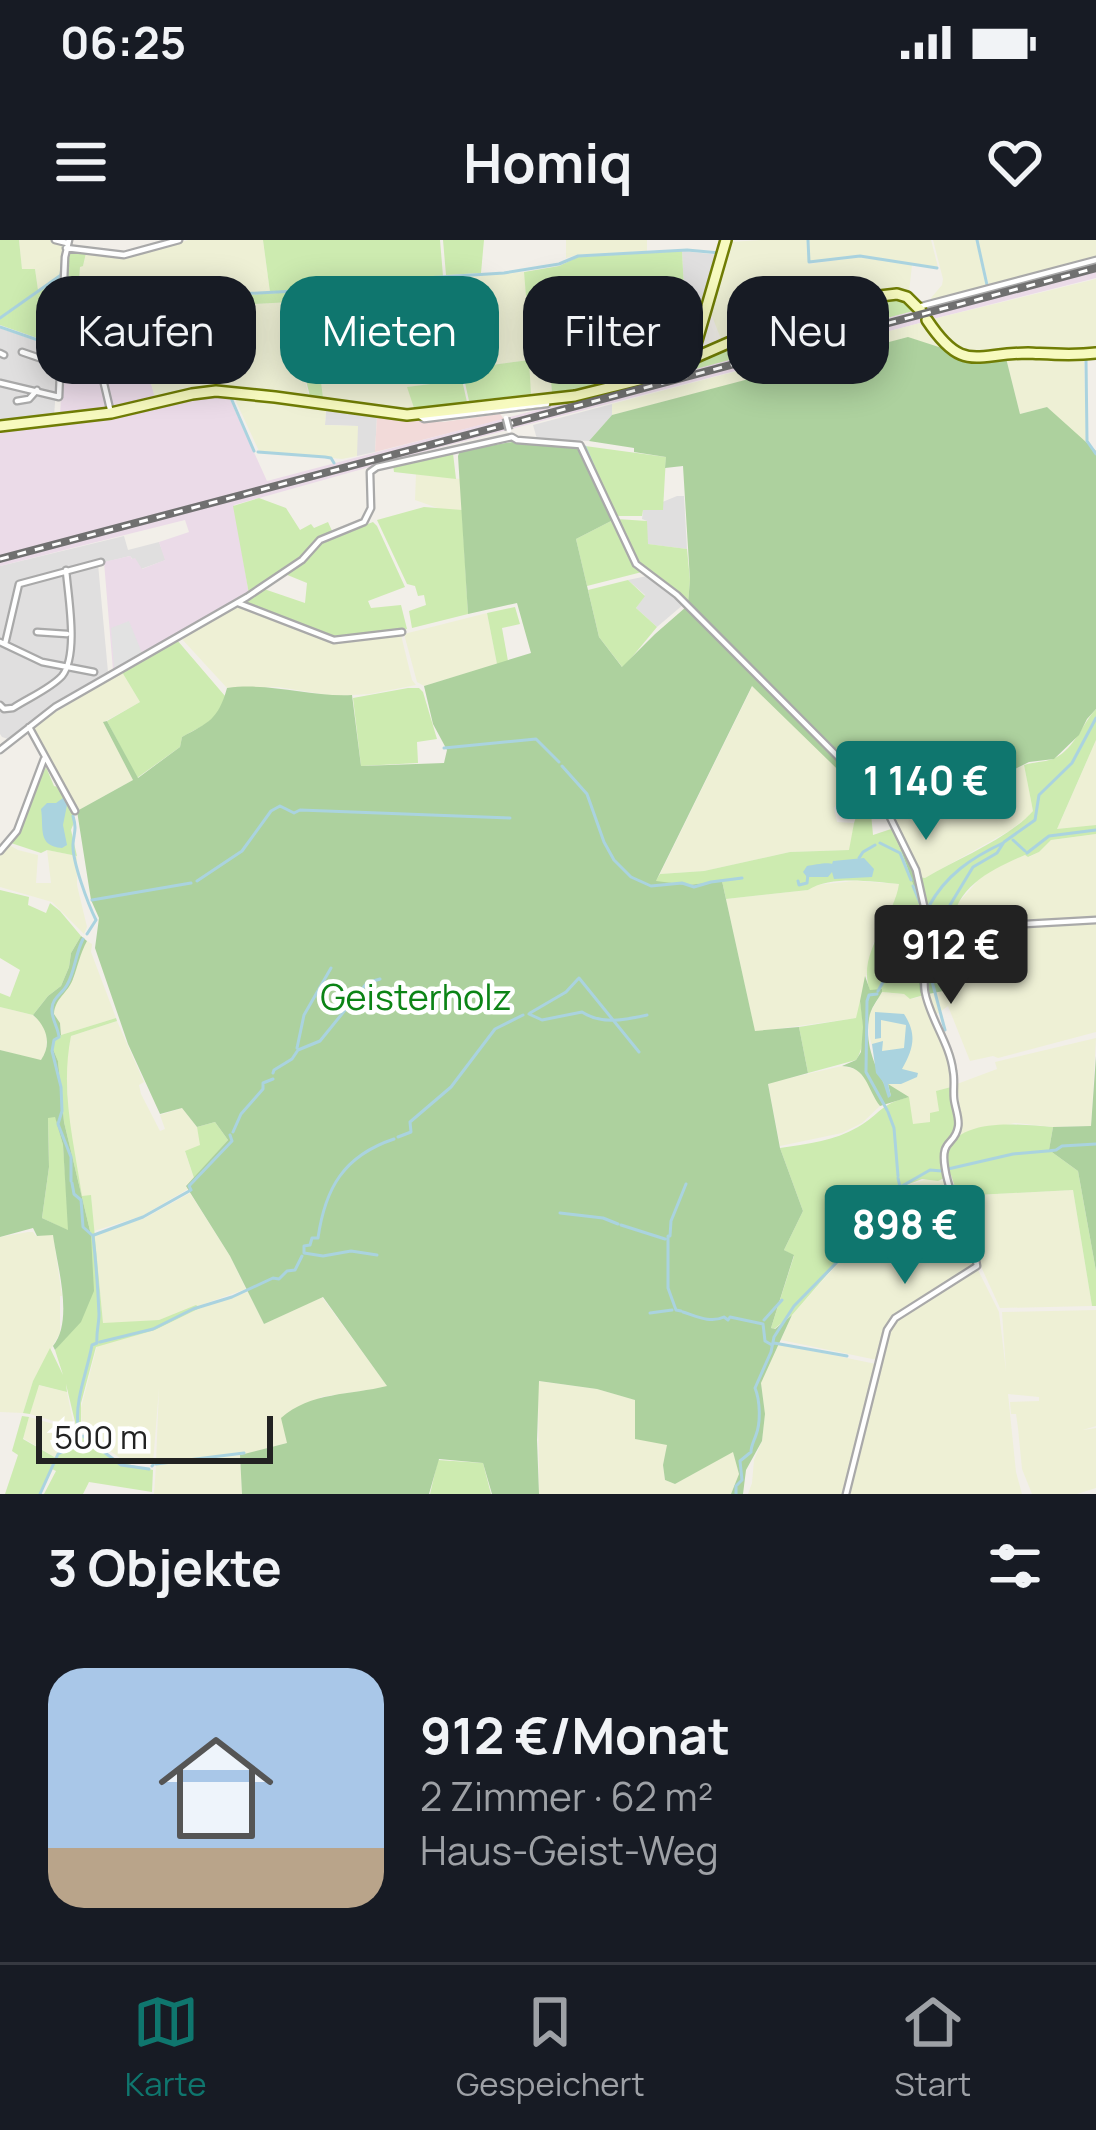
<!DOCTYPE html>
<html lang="de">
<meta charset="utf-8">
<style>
body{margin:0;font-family:Manrope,sans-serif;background:#242831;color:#f1f3f6;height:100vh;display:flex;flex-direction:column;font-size:45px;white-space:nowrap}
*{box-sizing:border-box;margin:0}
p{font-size:39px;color:#9ea1a6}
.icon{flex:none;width:66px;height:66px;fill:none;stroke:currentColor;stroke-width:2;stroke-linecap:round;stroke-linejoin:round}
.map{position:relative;height:1254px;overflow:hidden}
.details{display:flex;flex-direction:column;background:#171b24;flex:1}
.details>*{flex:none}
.banner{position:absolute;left:36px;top:36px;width:1026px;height:108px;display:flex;gap:24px}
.scale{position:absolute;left:36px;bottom:30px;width:237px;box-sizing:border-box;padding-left:12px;border:6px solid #222;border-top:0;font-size:33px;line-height:42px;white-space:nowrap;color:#222;-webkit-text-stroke:9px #fff;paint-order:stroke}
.price{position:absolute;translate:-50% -102px;padding:0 27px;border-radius:12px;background:#0f766e;color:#fff;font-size:39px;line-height:78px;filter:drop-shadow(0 3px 6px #0008)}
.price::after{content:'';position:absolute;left:50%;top:72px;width:36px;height:27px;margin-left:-18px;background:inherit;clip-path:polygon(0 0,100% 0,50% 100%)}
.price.on{background:#222;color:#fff}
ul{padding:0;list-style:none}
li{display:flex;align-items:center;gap:36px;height:300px;padding:0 48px}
li span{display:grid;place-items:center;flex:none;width:336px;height:240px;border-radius:36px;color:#555}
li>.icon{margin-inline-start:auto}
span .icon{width:144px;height:144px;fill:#fffc;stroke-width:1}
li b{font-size:51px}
h2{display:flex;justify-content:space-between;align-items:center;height:144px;padding:0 48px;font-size:51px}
.tag{padding:0 42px;border-radius:36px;background:#171b24;box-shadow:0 6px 30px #0003;font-size:42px;line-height:108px}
.tag.on{background:#0f766e;color:#fff}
.status{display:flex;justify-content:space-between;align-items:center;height:84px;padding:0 60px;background:#171b24;direction:ltr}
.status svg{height:33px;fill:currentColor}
header{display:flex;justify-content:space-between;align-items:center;height:156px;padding:0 48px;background:#171b24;font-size:54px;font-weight:700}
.tab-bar{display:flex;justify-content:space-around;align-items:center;height:168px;border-top:3px solid #363941;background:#171b24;font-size:33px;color:#9ea1a6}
.tab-bar a{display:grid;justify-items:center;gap:6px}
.tab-bar .on{color:#0f766e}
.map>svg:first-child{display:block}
</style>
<div class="status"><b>06:25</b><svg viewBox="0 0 49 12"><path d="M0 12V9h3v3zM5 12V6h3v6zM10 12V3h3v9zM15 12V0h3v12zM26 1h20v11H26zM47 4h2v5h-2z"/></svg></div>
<header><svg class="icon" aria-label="menu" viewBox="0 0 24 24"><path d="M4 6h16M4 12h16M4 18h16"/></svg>Homiq<svg class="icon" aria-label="heart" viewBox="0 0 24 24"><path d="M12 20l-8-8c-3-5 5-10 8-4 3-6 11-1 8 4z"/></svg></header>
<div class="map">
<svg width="1096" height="1254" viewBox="0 0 1096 1254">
<rect width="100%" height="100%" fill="#f2efe9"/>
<path fill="#e0dfdf" d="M682,11l38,4 -18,57 -17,-3z
M0,88l59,21 -5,67 -54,6z
M612,164v11l-23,26 -52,-2 -4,-14z
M326,167l51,9 -2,36 -18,4v-30l-32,-1z
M677,256h7l3,53 -40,-5v-23l-5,-2 1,-9z
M124,296l4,14 31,-8 7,18 -25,9 -11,-13 -32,8 10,108 -54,32 -46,35 -6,-2 -2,-3v-168z
M647,336l21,12 16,16 -27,23 -21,-19 9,-13 -17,-15z"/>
<path fill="#f2dad9" d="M500,174l4,5 -129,33 2,-36 66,6z"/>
<path fill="#ebdbe8" d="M1096,22v16l-167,42 -6,-11z
M917,70l7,12 -494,128 -196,55 15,89 -136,76 -9,-108 26,-6 2,3 3,-1 7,11 23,-9 -6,-18 30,-10 -4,-12 -185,46v-138l108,-11 83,-19 37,-3 39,86z
M132,81l24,79 -27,7 -69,8 5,-86z"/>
<path fill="#eef0d5" d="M19,0h48l-5,34 -24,16 -3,-21 -13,1z
M188,0h75l7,52 -70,3 -45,19 -49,9 -1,-30 -27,2 2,-29h3l3,-13 39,5z
M566,0h81v11l-70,4 -11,3z
M761,0h46l2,24 50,-7 53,8 -3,27 -23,-3 -9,2 -18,10 -28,21 -19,2 -47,-2 -44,17 -11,-28 20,-69z
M809,0h122l7,27 -79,-12 -49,6z
M933,0h43l10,47 -54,14 -1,-3 11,-13 1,-6z
M978,0h118v18l-107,28z
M524,32l3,24 66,-7 -1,65 -43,5 3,35 -21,2 -3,-36 -67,9 1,11 -54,7 7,24 -15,1 -77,-14 -8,-66 -18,16 12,49 -86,-11 -31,2 -37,10 -7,-26 23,-7 -8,-26 43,-12 -5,-20 109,-6 -1,-10 30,-1 4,27 23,-3 5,38 46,-6 -8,-67z
M1096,39v71l-98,5 -41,-4 -28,-31z
M924,82l21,27 -37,-11 -296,77v-11z
M626,87l10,31 -2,19 -19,5 -3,-20h-3l-7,-30z
M1030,116l54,2 2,86 -39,-37 -27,7 -14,-56z
M233,155l93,12 -1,18 33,1 -1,30 -15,3 -83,-8z
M416,234l44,5 2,31 -16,1 -31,-11z
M238,366l97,37 66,-8 11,45 4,5 -46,9 -36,2 -56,-9 -51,1 -46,-50z
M487,373l10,51 -73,22 -7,-4 -13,-48z
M122,432l18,30 -36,20 29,58 -56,31 -46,-84z
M753,445l98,97 -17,26 3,14 17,1 -4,27 -60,2 -86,19 -44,3z
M1096,500v85l-40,5 6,-12z
M1024,525l9,46 -4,5 -20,15 -84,47 -6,-1 -35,-78 72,-5 31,-11z
M1096,594v83l-143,8v-13l6,-10 23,-26 9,-7 34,-14 4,2 10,-5 12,-12z
M9,605l9,5 20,5 -2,28h15l-4,-33 30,6v29l10,42 -3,7 -32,-32 -52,-15v-33z
M855,641l45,3 -3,12 -24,48 -16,74 -102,14 -29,-133 82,-9 7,-5z
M1096,682v110l-98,26 -5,-2 -23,5 -22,-55 -15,11 19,52 -1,18 -14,4 2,20 -8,11 -18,3 -32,-43 -12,-48v-19l13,-23 22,2 7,5 31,-8 -4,-23 14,-29 56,-2 4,32h12l-16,-42z
M87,701l5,3 -1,8 25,66 -55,17 -1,-12 -6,-9 1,-11 19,-25 5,-23z
M0,767l33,8 9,8 5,14 -1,16 -5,8 -41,-11z
M117,781l27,61 -5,3 2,9 19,37 5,-2 -5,-14 22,-7 15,19 4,18 -16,7 9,26 -8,7 2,4 -46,27 -48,15 -3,-35 -9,1 -13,-72 -3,-64 5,-25z
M1096,798l-5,88 -38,1 -38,-4 -56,12 3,-12 -5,-39 40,-15 -2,-7z
M842,826l17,4 8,10 13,26 -18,17 -20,10 -62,13 -12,-63z
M931,938l13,3 31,80 -1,6 -80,49 -7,9 -10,35 -96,-20 11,-25 99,-111 13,-18z
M1073,950l19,116 -92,2 -22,-48 -20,-64z
M190,953l40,63 16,33 -87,31 -56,4 -8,-89 50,-17z
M28,992h5l3,4 17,-2 9,62h-2v37l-27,48 -10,32 -23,-1v-175z
M977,1028l22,44 7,59 -4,-59 94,-2v116l-13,4 13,-2v60l-19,6h-45l-10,-25 -4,-41 -2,-14h-5l-1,-12 29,-1v-4l-31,-3 8,78 6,22h-174l40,-163 9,-13z
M248,1052l16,32 58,-27 66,90 -67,10 -34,46 -41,11 -2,-2 -88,11 3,-75 -6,75h-26l-45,-32 -1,-23 16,-62 58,-16 45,-22z
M779,1104l97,20 -32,130h-96l4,-11 2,-23 8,-19 3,-27 -4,-31z
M538,1141l59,8 39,11 32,45 -5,20 2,15 10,4 58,-33 6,23 -8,20h-192z
M38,1145l29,7 7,35 -44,-13z
M29,1177l45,13 -18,28 -33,-20z
M240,1215l2,39h-88l2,-29z"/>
<path fill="#cdebb0" d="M0,0h19l3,29h13l3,21 -30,23 50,-35 4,6 -2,62 -60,-21z
M263,0h177l3,36 -110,12 -63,4z
M443,0h41l-3,33 -35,2z
M73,11l13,2 -3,13 -3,1 -2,28 27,-2 1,30 -42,5 4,-72z
M682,11l3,57 17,4 -6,21 -13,-7 -12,1 -1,13h-4v23l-32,14 -4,-17 6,-2 -9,-31 -25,5 7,29h3l3,21 -63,11 -3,-35 43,-5 1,-64 -67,7 -2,-24 35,-6 19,-9z
M309,51l2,10 -110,6 -3,-9z
M887,56l20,3 10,11 -263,70 101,-47 60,-4z
M315,92l8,66 -13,-2 -12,-47 -9,1 -3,-11z
M529,120l2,34 -62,7 -7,-32z
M462,140l5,22 -52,9 -8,-24z
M585,206l81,11 -3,53h-20l-1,6h-26z
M453,213l3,26 -62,-7 -1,-7z
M259,258l27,10 14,22 11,-6 3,4 14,-6 5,11 -15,6 -18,20 -51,35 -16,-88z
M424,267l38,3 6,104 -56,14 -3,-17 17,-6 -2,-10 -6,1 -3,-10 -8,-2 -30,-64z
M617,279l30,2 1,23 39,5 3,31 -2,23 -50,-40z
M613,280l16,38 13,14 -55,14 -11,-47z
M373,282l4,4 28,61 -37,14 3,7 30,-3 6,24 -73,9 -92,-34 22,-15 41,14 2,-20 -22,-9 18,-13 17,-19z
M628,340l17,16 -9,12 21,19 -34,41 -24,-31 -11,-47z
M515,367l5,17 -18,4 6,33 -11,3 -10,-51z
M177,400l48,56c-8,26 -20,28 -43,41l-2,10 -43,31 -30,-57 33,-19 -18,-30z
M408,448h11l4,4 14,47 -20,3 1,21 -57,3 -8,-68z
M1096,469v31l-39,89 39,-4v9l-45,6 -12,12 -11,5 -3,-2c-31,13 -71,32 -72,70l-15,1 -15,-24 -4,-25 6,1c34,-20 83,-39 108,-67l-9,-46c9,-3 23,-3 31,-7 20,-10 27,-34 41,-49z
M46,527l8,19 4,1 15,26 2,7 -4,10 6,26 -30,-6 -6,3 -30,-10z
M865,563h5l3,32 18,-6c18,33 23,70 43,101l-2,15 -14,29 6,21 -14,4 -6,-5 -22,-2 -1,-3 -11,2c-14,-38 24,-72 29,-107 -27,-2 -67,-9 -91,6l-82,9 -4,-18 -34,4 -33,-3 5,-8 44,-3 86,-19 59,-2 5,-27 6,-18z
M0,650l29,7 -1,8 18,8 4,-10 10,8 21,25 -10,17 -2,14 -8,19 -13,10 -15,19 -33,-8v-14l10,4 10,-27 -20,-12z
M860,761c3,20 7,42 -4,59l-48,13 -9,-46 57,-9z
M116,778l1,3 -46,15c-11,55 3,106 11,160l9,-1 12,128 56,-3 37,-15 4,3 -45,22 -59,17 -15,56v27l-5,-4 -10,-42 1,8 -28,-7 -9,29 -7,-1 10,-32 17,-33 13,27 -8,-25 10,-13 26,-102 -27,-113 -6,-61 -5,-12 1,-7 7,-7z
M951,847c3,14 11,36 3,48 -4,6 -9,10 -12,16l2,5c14,-41 76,-31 109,-29l-4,23 29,21 18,100v35h-4l-19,-116 -115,6 -7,-21 -13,6 -16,-2 -18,7 -112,129 -18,14 -3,-1 23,-72 -10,-6 19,-39 -23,-63c27,-4 54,-7 78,-21 24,-14 20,-22 51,-30l4,27 17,-2v-9l9,-2 -3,-20z
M55,876l8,29 6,86 -27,-13 7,-51 -1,-50z
M215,882l13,18 -34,38 -9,-27 15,-6 -3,-18z
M22,1176l7,1 -6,22 33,19 18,-28 45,32 34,8 -1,22 -63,-10 -6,12h-39l12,-23 -4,-2 -13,25h-34l13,-39 -6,-4z
M438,1220l45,3 8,31h-61z"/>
<path fill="#add19e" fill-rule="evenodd" d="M409,39l9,68 -35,4 -3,-67z
M198,58l8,29 -43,12 -25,3 -6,-21 24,-5z
M908,97l37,12 17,8 44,1 14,56 27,-7 49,44v258l-9,10 -8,16 -25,24 -25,3 -42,21 -31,11 -72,5c13,21 26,48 33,72 10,34 6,42 35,68l-14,28 5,24 -19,4 -4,-3 -2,-18 14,-29 2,-15c-20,-31 -25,-68 -43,-101l3,-2 -10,-28 -196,-196 2,-23 -7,-114 -18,2 1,-11 -32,-5v-4l-45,-7 23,-26z
M512,202l68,5 33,73 -37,19 23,98 23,30 33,-33 31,-27 192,192h-10l-116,-113 -96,195 32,4 34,-4 33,150 44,-4 9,46 -40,11 12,64 23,63 -19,39 10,5 -23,73 4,1 17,-14 -31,68 4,31 -3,27 -16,29 -3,24h-12l8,-20 -6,-22 -58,32 -10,-4 -2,-15 4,-20 -32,-6v-39l-38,-11 -58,-8 -2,59 2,54h-47l-9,-31 -44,-4 -10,35h-187l-2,-39 47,-12 -6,-25c29,-26 70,-23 106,-32l-64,-89 -59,27 -34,-68 -44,-70 42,-46 -13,-18 -18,5 -15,-19 -22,6 -32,-70 -33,-96 4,-30 -8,-18 -14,-89 56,-31 -30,-58 4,-1 31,57 42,-31 2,-10c27,-15 36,-17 45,-49 43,-6 82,9 125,7l9,71 83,-3 3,-13 -14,-26 -9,-38 107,-33 -14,-50 -49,11 -10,-158 2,-5z
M81,696l6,5c-7,13 -9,24 -14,38 -5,14 -18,19 -19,35l6,9 1,12 -7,7 -1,7 5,12 6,61 27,113 3,56 -13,31 -26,28 -2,-4c21,-25 4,-81 0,-111l-16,1 -4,-8 -33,9v-187l41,10c11,-16 6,-33 -8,-45l15,-19 13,-10 8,-19 2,-14zM55,877l8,28 5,85 -26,-12 7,-51 -1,-49z
M865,736l5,14 12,-1v3c-5,9 -12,17 -13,27 -5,27 9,55 22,77l-3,-12 21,13 -29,9c-13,-17 -13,-39 -38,-40l14,-6 5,-8 2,-25 -3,-26z
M1096,816v215l-18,-100 -29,-21 4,-23 38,-1z"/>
<path fill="#e2e2e2" d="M129,381l13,32 -28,15 -3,-40z"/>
<path fill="#aad3df" d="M63,558l4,7 -4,20 4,20 -5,3c-25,-2 -18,-20 -21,-39l6,-6h9z
M864,618l10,11 -2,8 -38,2 -2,-7 -4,5h-21l-4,-5 4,-6c7,-1 20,-4 25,-2l1,-3z
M875,772l29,2c13,20 10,34 -2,55l16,4 -1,4 -16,7h-13l3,12 -3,2 -5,-16 -7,-9 -4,-29 11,-3 -1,10 22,-3 2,-23 -25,-5v18l-6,1z"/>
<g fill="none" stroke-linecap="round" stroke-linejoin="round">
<path stroke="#aad3df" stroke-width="3" d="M808,0l1,22 51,-6 77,12
M977,0l10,45
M0,78l61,-43 4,-35
M0,87l58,20
M77,87l79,-12 44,-19 133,-7 76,-10 95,-6 55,-9 19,-8 109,-6 33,3
M1086,119l1,82 9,13
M231,158l23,53
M585,207l17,40
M258,212l67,5 6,1 3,5
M444,508l92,-9 23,23
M562,526l25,28 17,48 10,18 17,17 20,9 31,-3 12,4 17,-5 31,-4
M73,576c4,14 1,16 0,28 -1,17 15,60 23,76l-9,14
M1013,600l12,11
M880,603l20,10 11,27
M1027,613l22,-17 47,-6
M859,618l4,-6 12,-7
M197,641l45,-30 29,-40 9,-5 14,7 6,-3 210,8
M798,641l1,4 8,-2 1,-9
M92,660l99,-17
M929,666c17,-31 42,-48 74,-63
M931,721l12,-21 -1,-17 8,-18 23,-38 24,-14 7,-11 31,-22 4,-25 33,-32 24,-45
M929,730l16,60
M579,738l60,74
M878,751l45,-81 -10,-24
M877,754l-8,1 -2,6 -1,71 21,38
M530,773l36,-21 12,-13
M529,774l13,6 40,-8c20,13 42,8 65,3
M297,808l7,-33 27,-47
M273,833l1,-3 18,-11 6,-9 22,-9 47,-58 13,-4
M888,872l6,16 4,48
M233,892l8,-18 22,-25v-6l10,-4
M398,897l13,-5 -1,-10 41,-35 44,-58 28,-14
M1048,911l8,-1 6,-4 34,-2
M948,929l65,-15 34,-3
M71,941v-24l-13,-33 4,-13 -1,-24 -9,-36 2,-11 5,-3c-1,-10 -8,-19 -7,-28 0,-11 10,-15 15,-24 8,-14 8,-30 16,-46
M72,943l2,11 7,6 2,27 10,9c3,27 5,53 6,78 0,10 -3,19 -2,29l-5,2c-5,27 -17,54 -14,80
M902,946l28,-16 12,1
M560,973l43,5 15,6
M621,985l44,14
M94,995l49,-18 48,-27 -2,-4 43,-45 -2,-6
M668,996v52l8,22 5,1
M670,996l1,-15 15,-37
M377,1015l-26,-4 -28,5 -19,-3v-7l6,-1 2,-7h6c7,-49 25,-82 76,-99
M683,1072c11,3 27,12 41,5l4,3 2,-3 33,7 2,17 7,4
M650,1073l22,-3
M764,1080l18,-20
M100,1102l53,-13 40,-20 39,-12 41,-19 6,1 8,-8 8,-1 7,-14
M774,1103l73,13
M83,1196l38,29 28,4
M156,1224l88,-11
M152,1226l1,-1
M40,1254l18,-40 6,-3 13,-19
M736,1254v-8l6,-6 -2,-19 11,-9c0,-6 3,-11 5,-17 5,-13 4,-35 -1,-47l16,-36 3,-15 20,-31 46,-47 36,-46 18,-15 6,-11 -2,-9"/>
<defs>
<path id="street" d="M55,0l12,3
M66,8l58,7 55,-15
M918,67l178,-47
M62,110h34l38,-5
M96,110l14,59
M22,112l38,13
M0,113l4,2
M0,143l59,14 6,-140 4,-17
M17,161l12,-2 8,-9
M418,175l6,4 123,-15
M238,363l96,37 68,-8
M37,392l30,2
M0,402l42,20 52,10
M5,404l14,-60 82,-22
M0,465l4,4 9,-1c15,-10 37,-19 49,-32 17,-21 6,-80 4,-106
M29,487l46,84
M0,510l55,-43 192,-110 55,-37 18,-20 44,-18 7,-14 -1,-36 7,-5 135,-30 5,3 63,5 56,119 41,31 205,206 34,69 8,36 15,23c-1,26 -18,32 -14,63 5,27 25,52 28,79 2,9 0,19 1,28 1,9 6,20 4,28 -3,19 -18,11 -13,41 5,34 27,65 32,98l-82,52 -8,12 -41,164
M0,611l17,-20 27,-72
M939,689l157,-9"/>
<path id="secondary" d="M927,80c36,54 48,33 101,33 23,1 45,3 68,0
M695,115l-1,-4 32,-111
M0,186l111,-13 81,-19 24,-3 59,6 132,18 168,-19 73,-18 110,-48 69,-4 13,-4 40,-26 17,-2 10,3 14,14"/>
</defs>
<use href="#street" stroke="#a9a9a9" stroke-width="9"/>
<use href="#secondary" stroke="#707d05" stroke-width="14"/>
<use href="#street" stroke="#fff" stroke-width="4.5"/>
<use href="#secondary" stroke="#f7fabf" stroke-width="9"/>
<defs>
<path id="rail" d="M0,319l1096,-291"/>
</defs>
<use href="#rail" stroke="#707070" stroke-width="8"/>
<use href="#rail" stroke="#fff" stroke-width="3" stroke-dasharray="9" stroke-linecap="butt"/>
<defs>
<path id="street-bridge" d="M506,178l3,12"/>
</defs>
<use href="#street-bridge" stroke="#a9a9a9" stroke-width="9" stroke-linecap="butt"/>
<use href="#street-bridge" stroke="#fff" stroke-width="4.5"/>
</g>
<g text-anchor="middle" stroke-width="9" stroke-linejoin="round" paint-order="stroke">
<g font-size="36" fill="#0c8416" stroke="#fff">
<text x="416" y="770">Geisterholz</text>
</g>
</g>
</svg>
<div class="scale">500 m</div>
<b class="price" style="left:926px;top:603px">1 140 €</b>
<b class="price on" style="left:951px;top:767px">912 €</b>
<b class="price" style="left:905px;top:1047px">898 €</b>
<div class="banner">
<a class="tag">Kaufen</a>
<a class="tag on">Mieten</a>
<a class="tag">Filter</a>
<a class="tag">Neu</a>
</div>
</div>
<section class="details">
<h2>3 Objekte<svg class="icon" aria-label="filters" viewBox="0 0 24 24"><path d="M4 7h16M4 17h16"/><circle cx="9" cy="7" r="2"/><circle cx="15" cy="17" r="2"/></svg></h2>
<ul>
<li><span style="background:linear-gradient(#a9c7e8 75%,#b9a48a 0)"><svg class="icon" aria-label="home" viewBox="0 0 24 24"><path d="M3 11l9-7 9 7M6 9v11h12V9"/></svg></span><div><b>912 €/Monat</b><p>2 Zimmer · 62 m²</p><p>Haus-Geist-Weg</p></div></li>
</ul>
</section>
<nav class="tab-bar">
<a class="on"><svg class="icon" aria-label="map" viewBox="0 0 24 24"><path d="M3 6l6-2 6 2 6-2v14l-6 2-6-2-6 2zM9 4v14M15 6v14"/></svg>Karte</a>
<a><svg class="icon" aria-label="saved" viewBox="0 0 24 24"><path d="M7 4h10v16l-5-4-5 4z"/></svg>Gespeichert</a>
<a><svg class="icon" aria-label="home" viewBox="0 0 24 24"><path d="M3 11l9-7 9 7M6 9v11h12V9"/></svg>Start</a>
</nav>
